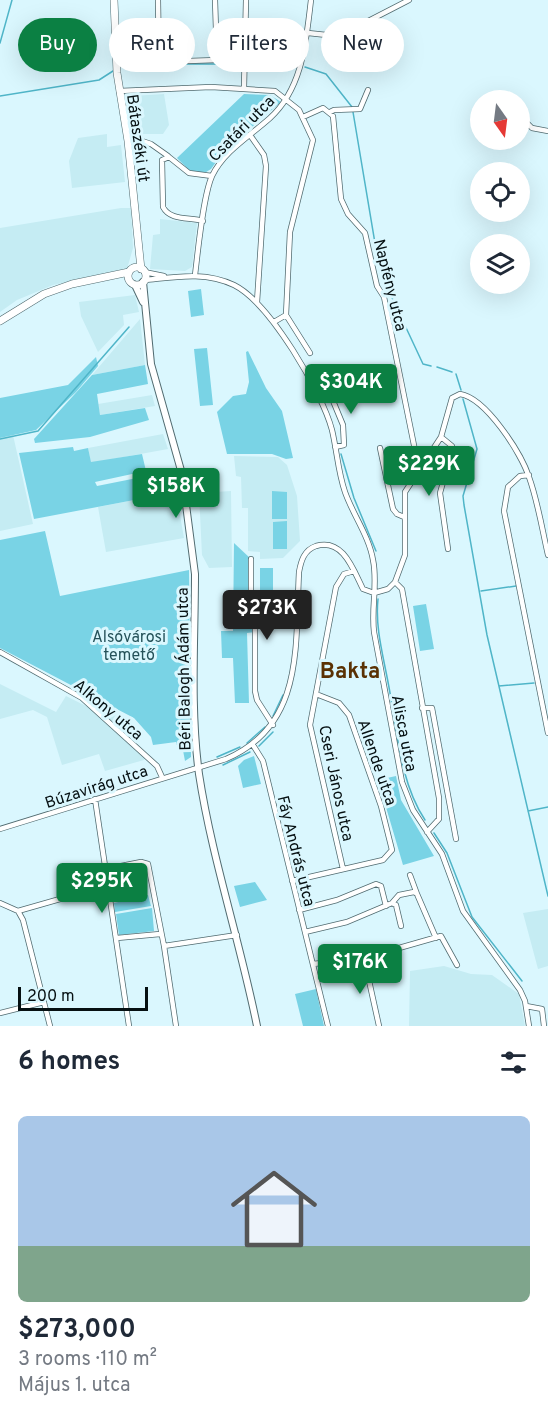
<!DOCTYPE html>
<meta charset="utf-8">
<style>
body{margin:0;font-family:Overpass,sans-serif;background:#f2f2f3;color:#1f2937;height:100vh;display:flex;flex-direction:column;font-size:22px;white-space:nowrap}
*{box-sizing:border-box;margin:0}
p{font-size:20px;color:#747a83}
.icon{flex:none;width:33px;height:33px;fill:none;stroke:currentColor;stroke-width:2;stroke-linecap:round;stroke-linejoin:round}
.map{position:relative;height:1026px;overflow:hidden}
.panel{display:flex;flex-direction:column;background:#fff;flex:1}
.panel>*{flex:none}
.hud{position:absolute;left:18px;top:18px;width:513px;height:54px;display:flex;gap:12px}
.needle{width:39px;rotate:166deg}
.tools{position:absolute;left:470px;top:90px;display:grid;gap:12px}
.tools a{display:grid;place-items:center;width:60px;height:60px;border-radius:50%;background:#fff;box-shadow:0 6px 24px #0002;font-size:30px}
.scale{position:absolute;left:18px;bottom:15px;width:130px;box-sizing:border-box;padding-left:6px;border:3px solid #061012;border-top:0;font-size:16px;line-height:21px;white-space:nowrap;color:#061012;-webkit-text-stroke:4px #daf7fe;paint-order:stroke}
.price{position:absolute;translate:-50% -51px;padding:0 14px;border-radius:6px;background:#0b8043;color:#fff;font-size:20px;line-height:39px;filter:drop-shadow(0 2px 3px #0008)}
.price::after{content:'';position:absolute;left:50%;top:36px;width:18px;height:14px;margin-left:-9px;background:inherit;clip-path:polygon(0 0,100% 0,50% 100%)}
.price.selected{background:#222;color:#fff}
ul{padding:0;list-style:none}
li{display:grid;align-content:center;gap:12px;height:318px;padding:0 18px}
li span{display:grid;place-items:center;height:186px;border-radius:9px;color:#555}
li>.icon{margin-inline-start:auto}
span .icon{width:108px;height:108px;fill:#fffc;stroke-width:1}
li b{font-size:26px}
h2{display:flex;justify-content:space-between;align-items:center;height:72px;padding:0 18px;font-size:26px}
.pill{padding:0 21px;border-radius:27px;background:#fff;box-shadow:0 6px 24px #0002;font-size:21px;line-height:54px}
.pill.selected{background:#0b8043;color:#fff}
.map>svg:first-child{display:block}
</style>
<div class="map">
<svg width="548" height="1026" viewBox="0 0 548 1026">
<rect width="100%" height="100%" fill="#daf7fe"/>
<path fill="#c5ecf3" d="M164,94l5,31 -6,9h-27l-3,-38z
M107,134v13l14,-2 4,37 -53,6 -3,-27 9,-23z
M121,208h10l2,40 -6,21 -74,16 -36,15 -17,12v-84z
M160,219l37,4 -5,44 -7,4 -35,-2 3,-34 7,-1z
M135,295l4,17 -16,3 1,10 -26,27 -17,-36 -2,-14z
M140,319l5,46 -53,10z
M152,395l3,11 -55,9 -2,-11z
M163,434l5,15 -77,14 -3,-15z
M13,435l20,89 -33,7v-93z
M234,456l44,1 9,8 10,31 3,45 -17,17 -23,1v-7l-12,-1v-43h-6l-1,-31 -5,-1z
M231,491l1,76 -23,1 -7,-13 -3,-62z
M176,492l8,46 -78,14 -8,-45z
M0,684l56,28 10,-16 22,11 7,-8 31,19 -9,9 30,28 -3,5 -39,11 -6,-17 -37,11 -15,-48 -14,-7 -33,9z
M548,909v57l-10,3 -15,-56z
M444,966l27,8 21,1 27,19 6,32h-116l1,-55z"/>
<path fill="#79d3e5" d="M244,94l26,1 11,7 -57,49 -13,18 -8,5 -14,-4 -12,-12z
M201,289l3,26 -13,2 -3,-26z
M207,348l6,57 -13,1 -6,-57z
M248,351l18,37 16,23 11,47 -7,1 -14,-5h-45l-10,-42 16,-16 13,-2 3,-12 -3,-30z
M96,357l2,9 -22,26 -40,38 -36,8v-40l68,-13z
M145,365l3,19 -51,10 3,21 45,-7 4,12 -59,17 -55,6 -1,-4 58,-64z
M73,447l1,4 14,-3 3,14 51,-8 4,17 -51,11 2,4 50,-10 3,21 -116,22 -15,-66z
M272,491l15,1v27h-15z
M287,521v28h-14v-27z
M45,531l15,65 129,-26 2,187 -6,4 -3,-16h-6v-3l-23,3 -2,-8 -17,-19 -134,-70v-108z
M234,543l17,16v46l4,27 -8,1 2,70h-14l-2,-45h-11l-1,-27h12z
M260,568h13v26l-13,1z
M426,604l8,45 -14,2 -7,-45z
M254,756l7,28 -18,4 -5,-22 6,-6z
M396,776l5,24 33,56 -31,9 -25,-85z
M255,882l12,18 -27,7 -6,-21z
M148,895l3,11 -36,6 -1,-9z
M152,908l2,23 -35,4 -3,-21z
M316,989l8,37h-21l-8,-32z"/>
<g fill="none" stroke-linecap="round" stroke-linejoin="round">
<path stroke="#4fb5c8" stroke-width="1.5" d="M0,43l12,-43
M120,64h124l49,3
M305,67l21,7 26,33
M0,96l99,-16 14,-9
M353,112l26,155
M380,272l43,92 8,2
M437,367l15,5
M456,374l5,16
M463,399l14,50 -14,47 1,9 23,130 61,261
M0,439l38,-8 91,-104
M341,454l13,44 22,53
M481,591l35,-5
M378,599c-3,28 5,56 10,83 9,45 11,99 37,138
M499,686l35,-3
M273,716l10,-21
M247,743l18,-16
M259,746l14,-14
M217,757l23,-10
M223,765l27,-13
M528,811l20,-4
M434,833l13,20 25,64 50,64"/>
<defs>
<path id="street" d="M158,0l1,61
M308,33l28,3 9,-3 64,-33
M188,61l29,-1 -2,-60
M244,88l2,-88
M119,91l92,-4 64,4 24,19 14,30 -23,92 -4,83 -12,7
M330,112l4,-2 26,-1 8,-19
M303,117l20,-9 10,8 8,83 7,15 17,19 12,53 7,11 35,173
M526,122l6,6 16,3
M250,135l14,20 2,11 -9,136
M133,138l18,6 17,12
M203,221c-13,-4 -33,0 -40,-14l-1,-47 7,-3 20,16 23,3
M144,272l20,4
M195,275c3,-24 8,-79 17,-99 12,-25 38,-40 58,-58 33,-30 36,-77 41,-118
M145,280c30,-3 60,-9 89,5 36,18 88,107 98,145 5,21 6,42 13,62 8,23 24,44 28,68 5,23 -2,47 1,72l28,150 11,28 29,44 21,57 57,79 5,11 4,25
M286,315l24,38
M319,367l24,58 1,20 -9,2
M441,437l11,9v4l-12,43 8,56
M380,448l13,61 4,5 7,3
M529,475l-9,1 -12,11 -4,24 44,222
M251,559v46l4,16v70l2,9 16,25
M395,582l7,7 37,209v21l-12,13
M374,593l14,-4 7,-7 10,-27v-63l36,-55 11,-39 8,-4c26,4 61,59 69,83 9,25 13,52 19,78
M0,652l82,46 75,68 5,11
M422,708h10l24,131
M253,745l10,16 65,265
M95,799l34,227
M0,829l226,-70c79,-34 69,-114 73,-187 2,-11 5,-22 17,-26 27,-8 37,23 47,43l11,4
M106,869l35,-7 7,2 16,82 73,-11
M343,869l-33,-144 26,-138 8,-13 10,-3
M410,875l7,19
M292,881l91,-21 9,-10 -11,-44 -32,-91 -10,-12 -23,-9
M0,903l18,8 49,-14
M392,903l7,-8 15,-3 3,2 19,44
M299,910l38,-10 39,-16 5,2 5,20
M18,911l5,9 27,106
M305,932l42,-10 45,-19 4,2 5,21
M117,938l43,-4
M164,946l12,80
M364,958l15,68
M313,964l51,-6 77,-22 16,29
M526,1006l16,3 2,17
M0,1013l44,-11"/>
<path id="secondary" d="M143,282l8,82 31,110 13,100c0,66 -5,134 4,200 13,85 41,167 58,252
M135,285l8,17"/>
<path id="primary" d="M114,0l3,73 11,68 13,128
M128 276a9 9 0 1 1 18 0a9 9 0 1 1-18 0Z
M0,321l44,-27 28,-10 57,-12"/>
</defs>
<use href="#street" stroke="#516b70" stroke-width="6"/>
<use href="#secondary" stroke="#516b70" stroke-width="8"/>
<use href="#primary" stroke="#516b70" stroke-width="8"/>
<use href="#street" stroke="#fff" stroke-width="4.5"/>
<use href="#secondary" stroke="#fff" stroke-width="6"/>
<use href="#primary" stroke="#fff" stroke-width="7"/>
</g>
<g text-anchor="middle" stroke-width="6" stroke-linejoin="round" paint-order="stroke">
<g font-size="16" fill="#061012" stroke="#daf7fe">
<text transform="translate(241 128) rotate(-45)" y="6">Csatári utca</text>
<text transform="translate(139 138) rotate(82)" y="6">Bátaszéki út</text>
<text transform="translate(391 285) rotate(76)" y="6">Napfény utca</text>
<text transform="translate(183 669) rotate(-91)" y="6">Béri Balogh Ádám utca</text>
<text transform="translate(109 709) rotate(40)" y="6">Alkony utca</text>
<text transform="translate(405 733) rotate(79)" y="6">Alisca utca</text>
<text transform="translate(378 762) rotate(71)" y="6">Allende utca</text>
<text transform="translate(337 783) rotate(78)" y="6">Cseri János utca</text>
<text transform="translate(96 786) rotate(-18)" y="6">Búzavirág utca</text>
<text transform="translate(297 851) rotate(76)" y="6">Fáy András utca</text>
</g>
<g font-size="16" fill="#25525a" stroke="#daf7fe">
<text x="129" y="642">Alsóvárosi<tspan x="129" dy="18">temető</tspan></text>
</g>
<g font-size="22" font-weight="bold" fill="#5a3103" stroke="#daf7fe">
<text x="350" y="678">Bakta</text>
</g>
</g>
</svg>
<div class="tools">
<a><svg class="needle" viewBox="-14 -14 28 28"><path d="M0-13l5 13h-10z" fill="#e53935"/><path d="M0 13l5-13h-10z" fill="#747a83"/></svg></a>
<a><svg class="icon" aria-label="locate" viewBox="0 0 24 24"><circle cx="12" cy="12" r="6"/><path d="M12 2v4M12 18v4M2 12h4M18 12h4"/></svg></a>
<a><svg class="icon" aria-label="layers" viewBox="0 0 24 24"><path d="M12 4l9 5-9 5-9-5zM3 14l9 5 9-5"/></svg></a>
</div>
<div class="scale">200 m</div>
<b class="price" style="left:351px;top:415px">$304K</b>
<b class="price" style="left:429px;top:497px">$229K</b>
<b class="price" style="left:176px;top:519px">$158K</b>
<b class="price selected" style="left:267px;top:641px">$273K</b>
<b class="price" style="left:102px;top:914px">$295K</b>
<b class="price" style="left:360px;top:995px">$176K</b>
<div class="hud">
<a class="pill selected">Buy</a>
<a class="pill">Rent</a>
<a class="pill">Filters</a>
<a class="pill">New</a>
</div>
</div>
<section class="panel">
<h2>6 homes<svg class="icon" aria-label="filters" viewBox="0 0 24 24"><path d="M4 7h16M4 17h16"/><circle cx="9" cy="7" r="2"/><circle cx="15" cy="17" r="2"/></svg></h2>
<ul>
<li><span style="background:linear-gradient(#a9c7e8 70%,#7fa58c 0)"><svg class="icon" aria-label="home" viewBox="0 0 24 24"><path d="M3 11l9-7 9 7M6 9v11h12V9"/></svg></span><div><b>$273,000</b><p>3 rooms · 110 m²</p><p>Május 1. utca</p></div></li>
</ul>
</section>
